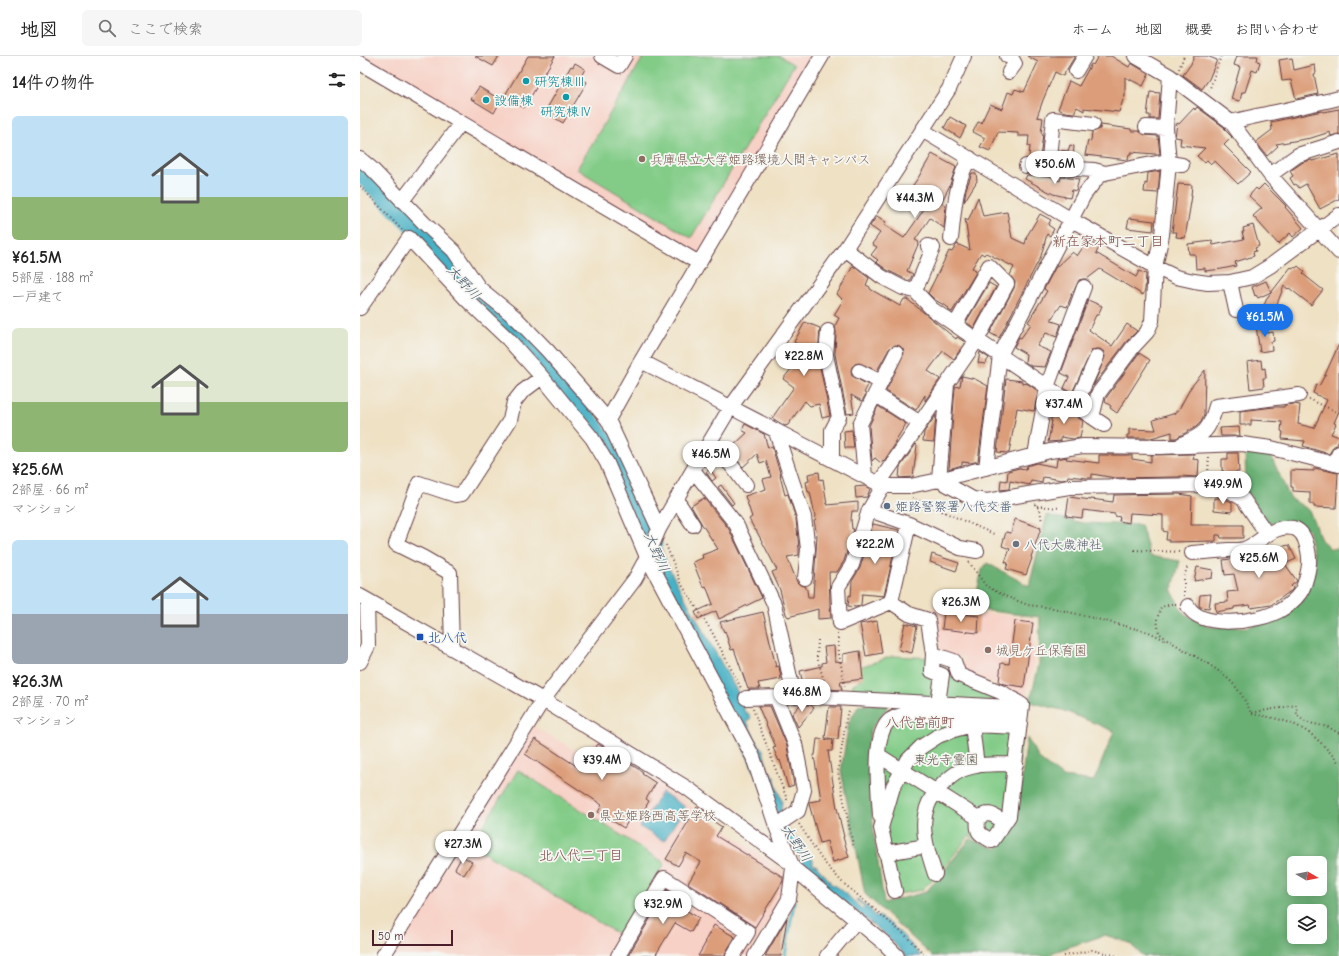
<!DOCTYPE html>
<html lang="ja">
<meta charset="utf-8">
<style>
body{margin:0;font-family:"Comic Neue","Klee One",sans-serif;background:#f6f6f6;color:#222;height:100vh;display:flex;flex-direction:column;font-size:15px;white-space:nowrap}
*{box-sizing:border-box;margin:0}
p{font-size:13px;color:#767676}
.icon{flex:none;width:22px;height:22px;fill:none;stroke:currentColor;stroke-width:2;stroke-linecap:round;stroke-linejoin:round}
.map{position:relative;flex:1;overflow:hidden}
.drawer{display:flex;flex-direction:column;background:#fff;width:360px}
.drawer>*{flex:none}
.needle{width:26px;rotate:99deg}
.tools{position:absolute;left:927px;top:800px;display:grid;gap:8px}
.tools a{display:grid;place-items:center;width:40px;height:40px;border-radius:6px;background:#fff;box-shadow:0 2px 10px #0003;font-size:20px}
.scale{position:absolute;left:12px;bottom:10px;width:81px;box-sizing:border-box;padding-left:4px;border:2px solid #4a1f2b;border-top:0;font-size:11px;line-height:14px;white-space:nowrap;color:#4a1f2b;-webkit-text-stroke:3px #f6f6f2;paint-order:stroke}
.price{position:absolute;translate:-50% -34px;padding:0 9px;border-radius:14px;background:#fff;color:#222;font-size:13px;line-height:26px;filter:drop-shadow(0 1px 2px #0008)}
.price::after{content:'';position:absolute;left:50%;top:24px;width:12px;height:9px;margin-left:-6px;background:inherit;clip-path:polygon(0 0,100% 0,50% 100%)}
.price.active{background:#1a73e8;color:#fff}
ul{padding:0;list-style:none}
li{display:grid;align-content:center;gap:8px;height:212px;padding:0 12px}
li span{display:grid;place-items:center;height:124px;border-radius:6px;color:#555}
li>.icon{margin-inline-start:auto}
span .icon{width:72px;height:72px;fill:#fffc;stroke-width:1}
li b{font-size:17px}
h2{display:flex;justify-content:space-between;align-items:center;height:48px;padding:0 12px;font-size:17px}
header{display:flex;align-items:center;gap:24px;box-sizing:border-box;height:56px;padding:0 20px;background:#fff;border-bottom:1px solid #e0e0e0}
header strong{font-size:19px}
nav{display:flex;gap:22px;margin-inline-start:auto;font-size:14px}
.search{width:280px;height:36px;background:#f6f6f6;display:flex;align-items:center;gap:10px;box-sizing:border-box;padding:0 14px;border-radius:6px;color:#767676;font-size:15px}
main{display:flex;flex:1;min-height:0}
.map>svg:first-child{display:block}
</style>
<header>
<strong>地図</strong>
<div class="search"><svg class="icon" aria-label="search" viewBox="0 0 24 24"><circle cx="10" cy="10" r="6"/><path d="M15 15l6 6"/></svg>ここで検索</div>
<nav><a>ホーム</a><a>地図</a><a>概要</a><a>お問い合わせ</a></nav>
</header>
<main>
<section class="drawer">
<h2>14件の物件<svg class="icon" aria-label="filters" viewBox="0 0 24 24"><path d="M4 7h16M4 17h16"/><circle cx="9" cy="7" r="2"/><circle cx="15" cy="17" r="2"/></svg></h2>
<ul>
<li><span style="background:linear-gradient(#bfe0f5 65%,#8fb573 0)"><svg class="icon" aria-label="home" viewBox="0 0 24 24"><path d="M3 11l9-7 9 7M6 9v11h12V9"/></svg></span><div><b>¥61.5M</b><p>5部屋 · 188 m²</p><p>一戸建て</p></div></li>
<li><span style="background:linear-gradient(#dfe7d0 60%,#8fb573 0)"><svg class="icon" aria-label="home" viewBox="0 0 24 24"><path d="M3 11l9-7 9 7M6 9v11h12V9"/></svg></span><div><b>¥25.6M</b><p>2部屋 · 66 m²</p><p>マンション</p></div></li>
<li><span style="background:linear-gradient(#bfe0f5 60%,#9aa5b1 0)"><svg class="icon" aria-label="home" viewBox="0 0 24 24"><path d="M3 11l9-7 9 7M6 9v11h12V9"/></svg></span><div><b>¥26.3M</b><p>2部屋 · 70 m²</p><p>マンション</p></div></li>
</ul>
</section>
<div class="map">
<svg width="979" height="900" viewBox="0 0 979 900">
<rect width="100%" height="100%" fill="#f6f6f2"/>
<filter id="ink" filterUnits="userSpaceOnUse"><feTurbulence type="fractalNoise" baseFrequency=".025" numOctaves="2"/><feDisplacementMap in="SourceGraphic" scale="8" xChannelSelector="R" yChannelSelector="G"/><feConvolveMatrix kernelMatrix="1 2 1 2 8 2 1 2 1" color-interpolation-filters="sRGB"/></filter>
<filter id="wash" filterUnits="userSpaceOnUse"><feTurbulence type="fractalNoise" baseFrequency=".012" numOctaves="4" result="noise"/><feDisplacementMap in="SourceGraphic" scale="16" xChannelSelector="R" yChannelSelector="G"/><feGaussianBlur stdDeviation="0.9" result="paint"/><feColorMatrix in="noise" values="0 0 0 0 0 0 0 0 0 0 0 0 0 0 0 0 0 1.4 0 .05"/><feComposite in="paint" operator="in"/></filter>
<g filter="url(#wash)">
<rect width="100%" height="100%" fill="#efe1c4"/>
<path fill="#f7d1c6" d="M0,0h460l-122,202 -338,-198z
M572,551l103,12v42l-9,37 -64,-28 2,-12 -20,-5 -5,-6z
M173,670l52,30 12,-18 190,136 -1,17 -38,65h-358z"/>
<path fill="#83cc88" stroke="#66765a" d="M284,0h136l14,9 -103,173 -114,-69z
M533,600l42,2 19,18 71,32 -12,109 -19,29 -25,-10 -29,36 -18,18 -17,3 -17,5 -11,-62 -4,-58 1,-48 23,-28 -46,-2 2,-16 9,-5 -2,-12z
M158,714l147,93 -44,73 -150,-91z"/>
<path fill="#6ab074" stroke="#5a6850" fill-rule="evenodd" d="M885,394l26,6 19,42 19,12 12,30 10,9 8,-1v408h-196l-14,-13 -24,-8 -51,17 -5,4h-117l-67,-62 -24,-123 8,-49 10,-17 31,-1 -20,26 -1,49 5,56 10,68 42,-11 44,-53 27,10 19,-25 11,-86 13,22 23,17 31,4 20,-50 -52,-21 -32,-8 9,-38 1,-47 -67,-8 9,-39 5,-7 42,23 18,-71 36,8 58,2 9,31 30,5 -8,30 11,22 26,14h39l36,-11 21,-19 10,-35 -7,-33 -15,-6h-29l-18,-34zM934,807h26v26h-26zM934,855h26v26h-26z"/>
<path fill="#47b1c5" stroke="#486878" d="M289,462l18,46 14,27 61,109 -2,2 4,7 1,4h3l3,5 -4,3 7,16 9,13 5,19 6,7 3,12 5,13 -1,11 1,5 8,16 9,8 2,3 -1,4 5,7h4l4,4v6h3c4,7 12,11 15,19 11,3 21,17 30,24l3,1 1,-2 -9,-7 1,-1 14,11 4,7h3l1,-1c16,9 30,26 42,40h-15l-20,-21 -57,-45 -18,-18 -8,-10 -23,-34 -100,-218 -42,-85z
M302,736l23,15 -21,34 -24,-14z"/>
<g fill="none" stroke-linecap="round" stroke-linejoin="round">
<path stroke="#47b1c5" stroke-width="3" d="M440,814l3,-12
M425,900l9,-54"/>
<path stroke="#47b1c5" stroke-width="19" d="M0,116l56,56 56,64 69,65 70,93 26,54 16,41"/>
</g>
<g id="blocks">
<path fill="#dc9e7a" d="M115,0h24l-6,10z
M168,0h27l-31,52 -20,-11z
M667,0h48l-12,20 -8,-4 -12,28 -6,17 6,1 -2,15 2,1 -3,24h-11l1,-12h-2l1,-10h-11v-3l-20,-1 -8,19 -10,-4 5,-9 -12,-6 5,-10 3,1 9,-19 12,5 6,-17 5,2 2,-5 9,3 14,-30z
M738,0h13l18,11 2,-4 18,11 -6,12 -18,-9v20h-1l-5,15 -35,-4v3l-7,-4 -3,6 -9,-1 -7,-3 11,-28 10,5 12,-22 2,1z
M834,0h13l10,4 -8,19 -7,10 -19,-14 8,-11z
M877,0h21l-1,5 3,1 -3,10 -5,-2 -7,22h-3l-2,9 -9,-2 9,-32 -6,-2z
M932,2l2,12 21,-5 1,8 -2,1 4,20 -22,5 -5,-19 -9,1 -3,-21z
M215,7l10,6 -5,9 7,4 -24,41 -18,-11 26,-46 2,1z
M119,31l22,13 -7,13 -23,-14z
M790,36l10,1 -2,26h-8v-4h-3z
M837,51l28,21 -1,1 8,8 -8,8 27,27 -13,12 -23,-23 -4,3 -4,-4 -2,3 -8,-7 8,-8 -25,-3 1,-7 -6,-1 2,-14 2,1 15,-16 1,2z
M979,53v25l-8,2 -1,-4 -19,6 -35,6 2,2 -11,10 -11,-14 16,-12 -1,-8 51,-11 1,1z
M590,61l16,9 -6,12 -16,-10z
M741,69l30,4v2h8l6,4 13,1 2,18h-6l-23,-2v2h-2l-1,6 -43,-5 3,-15 3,1 1,-9 8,-3z
M710,89l4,1 -1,14 -16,-1 1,-9 10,1z
M572,98l24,13 -7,20 -8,16 5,3 -2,22 -14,-10 -15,22 4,2 -12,29 6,3 -4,7 -22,-11 -11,-8 2,-2 -7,-5 6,-8 -5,-3 8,-11 -10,-7 7,-10 9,6 -2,3 20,13 23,-33 -17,-11 1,-2 -2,-1 9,-13z
M979,98v45l-19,10 -14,-25 -7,4 -3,-4 -2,1 -4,-7 3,-2 -3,-5 13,-9 8,-2 1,1z
M800,115l-2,22 -14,-1 1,-9 2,1 1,-11z
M612,117h4l1,8 -13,21 2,-13z
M667,119l23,1 10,5 1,-4 18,2 -3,12 -4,-1 -2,8 -17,-4 -28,-15z
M818,128l14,1 -1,11h1l-7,42 -9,-1 1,-5h-5z
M904,128l22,22 -1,1 18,21 -10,9 -3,-4 -12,11 -25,-28 9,-8 -13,-12 7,-8 2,2z
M618,141l5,19 24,-4 5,26 13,6 2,-8 13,-22 11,6 -3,5 6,4 -4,7 -3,-2 -6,22 -42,82 -9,-5 24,-45 1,-6 -5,-7 4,-8 -28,-14 -2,2 -3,-2 -9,15 4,2 -1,4 -23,38 -4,-2 1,-2 -14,-8 -7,-7 21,-42 3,1 5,-8 13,6 -5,-31 3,2z
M769,162l25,3 -1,10 -26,-3z
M893,169l6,21 -4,2 1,3 -3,1 1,4 -19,6 1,4 -14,3 -17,2v-3l-9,1 -1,-15h-6l-1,-10 24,-3 1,4 31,-6 -2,-7h2l-1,-4z
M728,184l11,8 -3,5 40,24 3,-6 7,3 -1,16 -2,5 -43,-26 -13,10h-4l-4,1 -5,11 -4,3h2l-5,13 -6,-2 -9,13v3l9,3 -4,13 -11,-4 -9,13 14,6 -6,15 -14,-1 -6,-4 1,-8 -12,-7 5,-10 2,1 10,-14 -3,-2 19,-31 -3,-2 11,-21 17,-16 5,4z
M493,210l16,12 -3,7 4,2v2l30,17 4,-7h3l49,40 1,-2 8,5 -11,17 -11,-8 -15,20 12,8 -15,22v-6l-9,15 -30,-19 18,-38 -1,-4 -3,-3 -5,-1 -6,4 -12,22 -18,-8 -4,1 -3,3 -1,4 1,5 16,9 -4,8 2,1 -4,7 -11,-6 3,18 -7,1 -12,-60 1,-22 -1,-6 4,-8 -5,-3 9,-15 -6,-6z
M938,210l7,6 -2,2 20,16 -12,15 -22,-17 -1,1 -4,-3 -12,31 -11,-4 6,-15 24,-31 1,1 2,-1 2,1z
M906,225l5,11 -13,6 -2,-3 -1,1 -3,-9z
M629,227l7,4 -22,41 -8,-6z
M728,244l14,6 -4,9h-2l-7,15 23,16 15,-22 10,7 -11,11 -33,44 12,-29 -1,-5 -4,-3h-4l-4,1 -20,43 -8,-5 5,-11 -8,-4z
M445,266l15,6 -2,29 12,59 -8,2 -3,-14 -9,2 -5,-5 -17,24 -3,1 -13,-8 22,-31 -11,-8 9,-11 -5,-5 5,-5 -2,-1 9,-11 -5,-4z
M909,268l-3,9 7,-1 1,9 -3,1 1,8 -12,2 -4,-26z
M979,288v67l-5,12 2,1 -5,10 8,3v3l-2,5 -3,1 -5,8 -26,-8 2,-5 -23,-2 1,-7 -2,-1 1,-9 -31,-2v5h-11v-14l34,-4h10l1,-2 9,-1 6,1 -2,19 16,4 13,-28 -14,-7 3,-8 3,1 6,-11z
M620,296l9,6 -4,6 -7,-1z
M779,297l11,7 -33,53 -7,-5 1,-2 -6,-4 1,-4z
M901,304l1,9 3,-1 1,10h-3l1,9 -14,2 -3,-27z
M845,314l-1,44 -3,8 -5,5 -5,3h-3l-1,2 -11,6h-4v-6l-21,6h-24v-3h2v-6l27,1 -3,-10 23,-7v-2h2l13,-24z
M602,320l13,3 13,7 -10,75 -7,2 -9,-1v3l-13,4 6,-82 5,-1z
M646,323l16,2v2l6,1 10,7 -4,20 -17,-3 -8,45h-2l-10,-1z
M693,345l15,10v3l6,1 9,6 -3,17 -7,1 -12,-2v4l-13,1 4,-21h-1l1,-7h-1z
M518,350l28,18 -12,19h2l-12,18 -1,-1 -2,3 -6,-5 -3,3 -3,-35z
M576,359l-2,27 -11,-1 1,-9z
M385,368l19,10 4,14 4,-1 9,29h-1l5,19 3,-1 8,25 3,30v6l-12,2 10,25 3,3 5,1 2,4 1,7h5l4,-62 -3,-14 2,-1 -6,-28h-2l-2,-10 3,-1 -1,-7 11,-2 1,8 3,-1 4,26 31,-3v9h-6l-1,8 1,10h2l-10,32 -7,11h-8l1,33 1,13 -13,1v-10l-30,8 -2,-3 -6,-24 -8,-18 5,-2 -21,-40h-1l-6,-11 3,-2 -7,-21 21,-7 -3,-10 8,-2 -5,-16 -6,2 -3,-9 -14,13 -16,-18 4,-3 1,1 15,-14 -5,-3z
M879,371l1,9h-19l-1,-8z
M492,374l2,18h-9l-1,-17z
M556,388l1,1 -4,32 -14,1 1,-11z
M868,397h10l1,19h-4l1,5h-12v-6h-2v-12h6z
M834,398l-1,5 6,1 -1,17 -18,-1 -1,1 -64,1 -23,-4v4h-5l-19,-2 -1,3 -5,1 -19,-3 -1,6 -11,-2 -1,4 -20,-4 -1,8 -9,1 1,-10 6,1 1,-10 11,-3 7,1 1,-3 9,-3 20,4 1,-8 10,-2 -1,2 33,4v-8h33v4l19,3v-7z
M954,412l24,5 -2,35 -22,-1v-3h-4v-12l-17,-1v-4h-2v-17l23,1z
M350,413l6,9 -4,3 -6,-9z
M361,429l13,18 -2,2 -14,-18z
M505,430l5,3 -3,8 -11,1 -1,-11z
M819,438l13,2 -1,29h52v13h-22l-1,-3h-4v6l-47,1v-2h-3l1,-8 -4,-1v-16l-33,-2 -1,10 -10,-2 1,-4 -5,-1v-2l-32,-4 -1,8 -16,-2 3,-19 22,3v-1l22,3 1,-7z
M344,442l25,31 33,69 -43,21 -3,-8 -18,8 -3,-7 18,-8 -7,-18 -3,1 -10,-25 10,-4 -1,-3 16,-6 -15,-23 -12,-20z
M854,442h8l10,4v10l-18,-2z
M655,463l26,9 -10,29 1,1 -6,17 -20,-6 2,-6 -3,-1 5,-13 -8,-3 1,-4 3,-10 5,1z
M513,468l26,6 -15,66 -22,-2 -1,11 -5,2 -8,-1 1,-11 2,1 1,-15 8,-13z
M929,489l7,14 -11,5 12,17 -6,5 2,2 -1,2 -21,15 -20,3 -1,-3 -16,2v2l-18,3 -1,-9 13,-1 -1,-10 11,-1 -4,-17 -9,1 -2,-15 22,-3 17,-5 -1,-1z
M572,498l27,9 -3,8 -26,-9z
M837,511l16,3 -1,8 -18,3z
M851,538l-2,14 -9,-1 -1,-2 1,-10z
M403,556l13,55 3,-1 2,13 -23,4 2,6h-12l-14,-40 -3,1 -6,-19 -1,1 -4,-10z
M584,556l35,4 -1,17 -36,-4z
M517,565l5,32 -16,3 -6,-32z
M655,565l18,2 -9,64 -20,-3 -5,-2 2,-19 8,1z
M545,567l12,3 -5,27 -13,-3z
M474,590l1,15 8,1v-8l17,-3 3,28 -23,3 2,8 -14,-1v-2l-9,2 -15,-1 -4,-17 22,-5v-3l4,-1 -2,-15z
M440,649h11l3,3 -16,19 -6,-13z
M398,650h12l17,40 7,39 -6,2 -8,-27 -1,1 -6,-13 3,-1z
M469,651h12l-3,32 -13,-1z
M175,683l46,30 17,-25 45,28 -1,2 14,9 -10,16 3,2 -11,20 -7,-5 -7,12 -26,-16 4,-7 -77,-51z
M457,683l16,1 -1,11h-4l2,13 7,44 7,29h-1l6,20 -16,5 -6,-21 -7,2 -11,-39v-2l12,-2 -7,-45h1z
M337,751l12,7 -2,3 15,10 -6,9 67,41v4l-28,46 -67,-44 13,-21 -15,-9 -8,13 -12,-7z
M102,800l10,6 -8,13 -9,-6z
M307,834l20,13 -3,6 15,9 -8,14 -16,-9 -20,33h-27z
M427,862l-6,38h-16z
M354,869l21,12 -9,15 -1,4h-27l8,-14 -1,-1z"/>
</g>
</g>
<g filter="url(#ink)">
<use href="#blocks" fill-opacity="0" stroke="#633c42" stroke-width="1"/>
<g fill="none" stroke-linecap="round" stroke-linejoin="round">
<defs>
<path id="minor" d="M242,0l17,10 6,-10
M647,0l4,1 4,7 -6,8
M775,0l35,20 61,46 39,53 69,77
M0,7l339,200
M716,15l9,-15
M871,66c36,-9 72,-15 108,-24
M786,71l20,1
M562,74l148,89 85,48 21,10 18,4 14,2 22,-1 22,-5 18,-11 69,-51
M0,103l12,10 52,54 30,28 25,37 37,30 32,33 60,69 51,109
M666,110l68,4 11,3
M688,111l5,-48 40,5
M910,119l28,-20 41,-13
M42,145l59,-78
M591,183c3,-26 4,-58 19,-81
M485,193l37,28 21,11 12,3 17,18 45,31 127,85
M870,226l6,28
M555,235l18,-43 -5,-2
M0,252l49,-70 58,62 41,39 34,38 50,61 15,25 40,94 106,200 23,69 17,42 90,74 14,14
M468,275l-2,24 13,62 -7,13v29
M281,305l242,125h27l29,-6 111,-29 33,-5 77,1 82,-3 29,4 68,17
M499,315l22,11
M515,338l45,29
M715,350l22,-49
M732,361l6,-23 35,-47 14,-15 5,-11 3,-54 7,-32 7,-72 -3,-35 4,-52
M248,364l33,-59 181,-305
M416,376l28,85 4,32 -3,29
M349,387l23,23 14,19
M822,388c23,-10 27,-13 34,-38l83,-11
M675,399l12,-68 37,-100
M974,408l5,-11
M626,412l14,-113 84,-160 14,-18 7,-4 57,-11 20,3
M333,414l43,54 38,80 20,92 -18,1 19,47 9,46 -6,21 -22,15
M505,420l-5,-52 36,-71
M579,424l34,19 14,2 82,-14 139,-2 22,6 13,8 24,35
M579,424l8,-95
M519,427l98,-143 30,-56 -18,-18 -34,59
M523,430l-14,24 40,14 -18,78 18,12 19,6 5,34 21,7 5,14 44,18 19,12 -13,111 -17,25c-13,-7 -16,-8 -14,-23 11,-8 16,-2 27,4
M316,443l17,26
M509,454l-17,55 -14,22 2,36 51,-21
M549,468l51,24 17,3
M0,540l183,104 144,88 102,74
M828,550c13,24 70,16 91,5 7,-4 16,-11 21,-18 5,-7 10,-26 9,-35 0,-4 -1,-8 -2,-12 -2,-8 -5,-16 -14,-18 -22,-4 -32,16 -49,21 -5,1 -11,1 -16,1 -12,1 -24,2 -36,3
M92,592l-2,-75 -26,-15 -28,-14 23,-61 36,12 7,-1 48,-74 4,-18 8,-10 20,-15
M573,598l-1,17 10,4 -4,28
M0,606l8,-16 -1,-46
M434,640l217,11
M386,642l30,-1
M612,669l5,41
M518,699l100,63
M520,760c-1,-23 -9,-81 10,-96 6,-5 15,-5 23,-6l90,6 5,-4 6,-17
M526,797l40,-7
M575,818c-11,-34 -21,-64 9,-91 11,-10 16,-14 32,-17 12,-3 27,-1 40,-2
M535,835l-14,-63 12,-41 15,-27 13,-13 17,-11 16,-6 18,-5 47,2
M23,900l160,-256 92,-121 12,-22 12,-28 34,-59 37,-62 115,-159 104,-160 15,-33
M258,900l46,-78 84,54 -15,24
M395,900l34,-57 4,-31
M467,900l30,-36"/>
</defs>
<use href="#minor" stroke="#633c42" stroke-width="16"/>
<path stroke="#633c42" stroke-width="2" stroke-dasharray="1 3" stroke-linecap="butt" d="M819,13l5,-13
M849,35l12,-35
M0,130l42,44
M949,343l30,14
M848,418l1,-18
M552,442l84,37
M675,448l5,6 2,12
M677,450l23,2
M306,489l16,40 30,47 29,56
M774,494l46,2
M609,506l17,24 19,10 23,9 25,3 96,24 16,8
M824,540v-19l4,-12
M816,548h-4l-11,3 -4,12 2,14c23,19 58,31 77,54 6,8 11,17 15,26 15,-3 30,-5 45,-8l1,10 8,7 23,5 11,6
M478,578l1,20 6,33
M458,584l-1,17 8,28
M393,653l35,93
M489,655l-2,3 -9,58 15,73
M892,658c17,3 36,6 51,15 14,8 26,22 36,34
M439,768l23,36 20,22 63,53 21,21
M704,900l28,-6 25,6"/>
<use href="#minor" stroke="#fff" stroke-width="14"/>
</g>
</g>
<g fill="#0f9aa8" stroke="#f6f6f2" stroke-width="1.5">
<circle cx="166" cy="25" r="4"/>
<circle cx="206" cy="41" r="4"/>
<circle cx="126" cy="44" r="4"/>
</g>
<g fill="#8d6e63" stroke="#f6f6f2" stroke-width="1.5">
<circle cx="282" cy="103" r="4"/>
<circle cx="628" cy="594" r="4"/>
<circle cx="231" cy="759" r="4"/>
</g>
<circle fill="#5c6f8a" stroke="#f6f6f2" stroke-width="1.5" cx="527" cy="450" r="4"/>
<circle fill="#6b7280" stroke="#f6f6f2" stroke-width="1.5" cx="656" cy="488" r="4"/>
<rect fill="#1a4fb4" stroke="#f6f6f2" stroke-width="1.5" x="56" y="577" width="8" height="8" rx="2"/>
<g text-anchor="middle" stroke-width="3.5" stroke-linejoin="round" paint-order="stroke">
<g font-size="13" fill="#0d838f" stroke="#f6f6f2" text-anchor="start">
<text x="174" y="30">研究棟Ⅲ</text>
<text x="134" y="49">設備棟</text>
<text x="206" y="60" text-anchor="middle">研究棟Ⅳ</text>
</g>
<g font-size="13" fill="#785e54" stroke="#f6f6f2" text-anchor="start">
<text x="290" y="108">兵庫県立大学姫路環境人間キャンパス</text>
<text x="636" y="599">城見ケ丘保育園</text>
<text x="239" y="764">県立姫路西高等学校</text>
</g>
<g font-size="13" fill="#4e5e75" stroke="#f6f6f2" text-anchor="start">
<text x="535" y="455">姫路警察署八代交番</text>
</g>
<g font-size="13" fill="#5b616d" stroke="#f6f6f2" text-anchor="start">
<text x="664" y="493">八代大歳神社</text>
</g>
<g font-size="13" fill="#164399" stroke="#f6f6f2" text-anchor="start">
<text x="68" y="586">北八代</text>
</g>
<g font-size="13" fill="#5b5347" stroke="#f6f6f2">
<text x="586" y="708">東光寺霊園</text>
</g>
<g font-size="14" fill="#7d4b47" stroke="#f6f6f2">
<text x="748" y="190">新在家本町二丁目</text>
<text x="560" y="671">八代宮前町</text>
<text x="221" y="804">北八代二丁目</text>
</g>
<g font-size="14" font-style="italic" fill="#495969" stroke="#f6f6f2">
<text transform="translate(104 226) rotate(47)" y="5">大野川</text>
<text transform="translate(297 496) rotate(66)" y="5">大野川</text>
<text transform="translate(437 787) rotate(56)" y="5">大野川</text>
</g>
</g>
</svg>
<div class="tools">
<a><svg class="needle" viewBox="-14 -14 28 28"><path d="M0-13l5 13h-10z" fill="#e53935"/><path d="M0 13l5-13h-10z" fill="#767676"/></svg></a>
<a><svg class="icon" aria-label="layers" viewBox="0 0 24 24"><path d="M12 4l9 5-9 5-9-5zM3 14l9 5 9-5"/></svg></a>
</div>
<div class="scale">50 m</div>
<b class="price" style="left:695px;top:129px">¥50.6M</b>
<b class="price" style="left:555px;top:163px">¥44.3M</b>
<b class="price active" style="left:905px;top:282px">¥61.5M</b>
<b class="price" style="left:444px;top:321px">¥22.8M</b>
<b class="price" style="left:704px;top:369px">¥37.4M</b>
<b class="price" style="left:351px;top:419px">¥46.5M</b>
<b class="price" style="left:863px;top:449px">¥49.9M</b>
<b class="price" style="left:515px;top:509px">¥22.2M</b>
<b class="price" style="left:899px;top:523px">¥25.6M</b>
<b class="price" style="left:601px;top:567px">¥26.3M</b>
<b class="price" style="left:442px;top:657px">¥46.8M</b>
<b class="price" style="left:242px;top:725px">¥39.4M</b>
<b class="price" style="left:103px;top:809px">¥27.3M</b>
<b class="price" style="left:303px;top:869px">¥32.9M</b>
</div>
</main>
